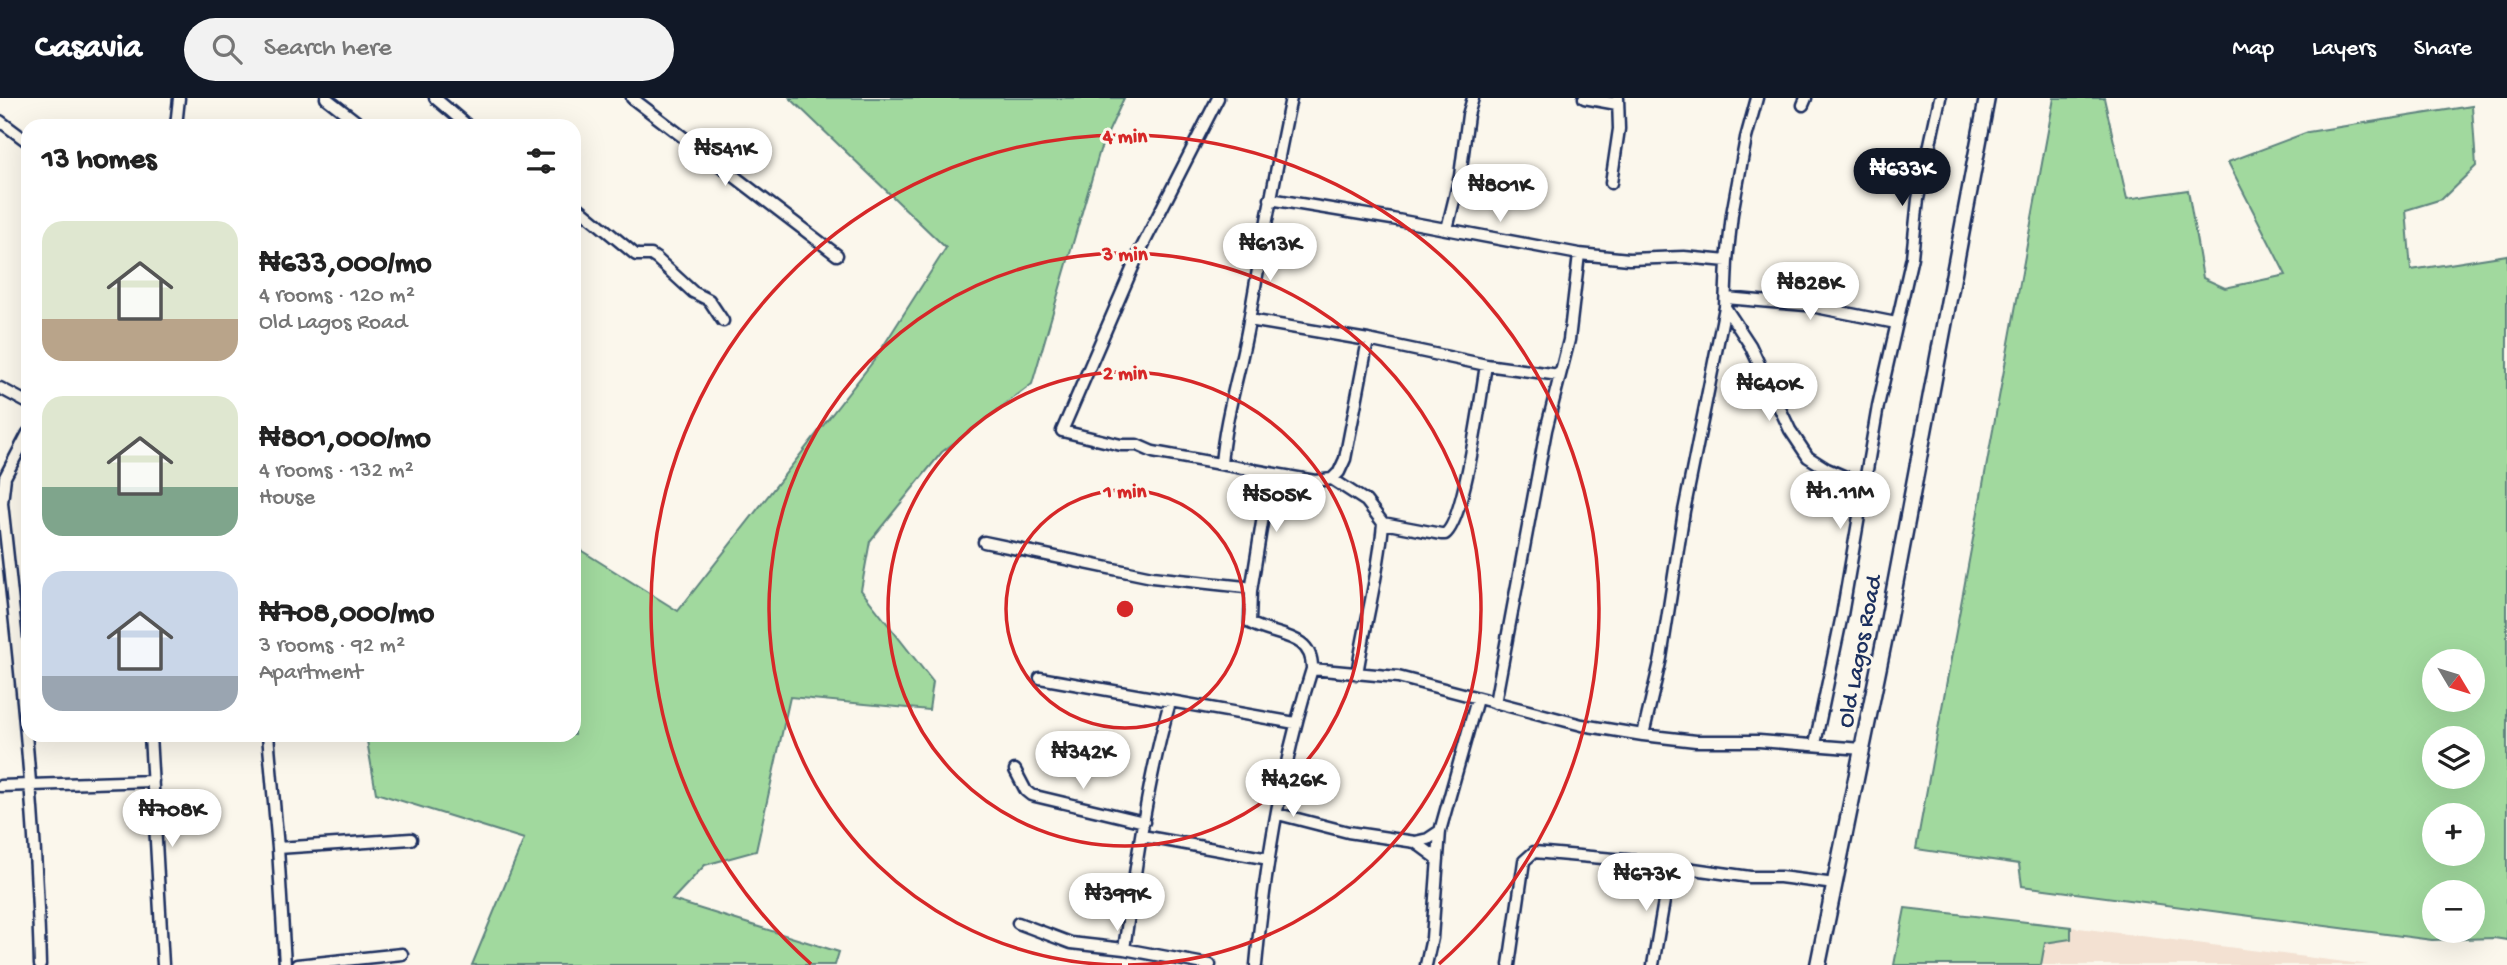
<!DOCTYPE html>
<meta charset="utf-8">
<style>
body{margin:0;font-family:"Gochi Hand",sans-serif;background:#f2f2f2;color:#222;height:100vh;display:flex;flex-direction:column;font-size:26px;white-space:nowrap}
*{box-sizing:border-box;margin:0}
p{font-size:23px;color:#767676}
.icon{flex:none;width:38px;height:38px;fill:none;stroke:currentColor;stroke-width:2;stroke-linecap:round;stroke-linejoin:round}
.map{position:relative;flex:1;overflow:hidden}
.details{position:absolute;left:21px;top:21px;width:560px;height:623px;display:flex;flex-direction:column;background:#fff;border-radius:21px;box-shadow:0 7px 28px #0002}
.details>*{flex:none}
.needle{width:46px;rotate:128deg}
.buttons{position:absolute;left:2422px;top:551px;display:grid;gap:14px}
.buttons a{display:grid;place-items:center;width:63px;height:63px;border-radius:50%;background:#fff;box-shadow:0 7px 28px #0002;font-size:35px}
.price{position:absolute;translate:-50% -60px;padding:0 16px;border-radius:24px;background:#fff;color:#222;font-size:23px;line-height:46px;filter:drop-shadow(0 2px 4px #0008)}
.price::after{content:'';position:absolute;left:50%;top:42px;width:21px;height:16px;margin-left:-10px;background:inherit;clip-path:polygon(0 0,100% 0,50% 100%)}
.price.current{background:#111827;color:#fff}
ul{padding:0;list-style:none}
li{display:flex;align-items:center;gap:21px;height:175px;padding:0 21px}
li span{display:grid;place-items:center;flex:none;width:196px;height:140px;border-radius:21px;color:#555}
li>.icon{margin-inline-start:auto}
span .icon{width:84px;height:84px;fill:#fffc;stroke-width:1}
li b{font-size:30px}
h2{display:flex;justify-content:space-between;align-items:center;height:84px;padding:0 21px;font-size:30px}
header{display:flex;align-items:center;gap:42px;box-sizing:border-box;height:98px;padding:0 35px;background:#111827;color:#fff}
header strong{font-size:33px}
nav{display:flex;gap:38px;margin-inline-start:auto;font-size:24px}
.search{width:490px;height:63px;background:#f2f2f2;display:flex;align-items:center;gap:18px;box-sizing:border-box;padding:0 24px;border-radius:38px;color:#767676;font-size:26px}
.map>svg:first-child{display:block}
</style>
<header>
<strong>Casavia</strong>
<div class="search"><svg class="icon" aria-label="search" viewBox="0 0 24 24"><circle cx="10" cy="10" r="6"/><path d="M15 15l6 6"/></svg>Search here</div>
<nav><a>Map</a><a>Layers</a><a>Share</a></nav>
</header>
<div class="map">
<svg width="2507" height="867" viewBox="0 0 2507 867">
<rect width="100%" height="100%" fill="#fbf7ec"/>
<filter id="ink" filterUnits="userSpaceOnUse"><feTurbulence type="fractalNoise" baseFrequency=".0143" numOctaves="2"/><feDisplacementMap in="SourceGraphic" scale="14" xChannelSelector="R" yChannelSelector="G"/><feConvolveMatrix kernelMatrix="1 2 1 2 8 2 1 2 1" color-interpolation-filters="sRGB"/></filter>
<g filter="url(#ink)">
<path fill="#f3e1d2" d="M2071,829l298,38h-328l4,-22 26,-4z"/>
<path fill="#a1d99e" stroke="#5e847e" stroke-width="2" fill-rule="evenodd" d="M790,0h334l-24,52 -68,234 -90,68 -72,89 -9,49 72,92 -4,28 -139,-13 -34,154 -51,14 -33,35 167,52 -4,13h-363l52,-126 -148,-46 -10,-58h208v-189l104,65 197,-252 71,-111z
M2054,0h50l23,101 61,-9 15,88 22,10 61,-13 -58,-113 80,-30 164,-26 4,60 -34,33 -36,11 5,60 96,-15v685l-13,-2 -62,2 -410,-54 -3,-22 -103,-15zM2434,564h39v38h-39zM2434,640h39v39h-39zM2434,718h39v38h-39zM2434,794h39v39h-39z
M1905,810l166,19v12l-26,4 -4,22h-147z"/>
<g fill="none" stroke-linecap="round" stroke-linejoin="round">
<defs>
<path id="street" d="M326,0l36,28
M435,0l33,28
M632,0l205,157
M1218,0l-79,155 -77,178 59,14h16l16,7 162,29 17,-2 7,-7 6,-13 23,-119
M1584,0l33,6
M1803,7l3,-7
M0,23l28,21
M176,28l3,-28
M1611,85l8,-54 -1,-31
M1270,101l122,20 187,35 50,5 55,-2 43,4
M574,106l62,51h15l6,4 36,33 16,8 14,21
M1447,131l13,-53 8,-61 5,-17
M1726,200l80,7 90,18
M1725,209l25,38 40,85 18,27 19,12 37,16
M1249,222l119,20 118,25 73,10
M0,290l28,15
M28,335l-23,44 -3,26c17,153 34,307 38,462
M1221,366c4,-49 20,-95 28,-143 13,-75 26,-149 42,-223
M1332,381l34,22 17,22c-4,51 -18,100 -26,151
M1383,425l58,11h4c20,-14 36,-139 41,-169
M984,444l168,35 93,10 6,4 -1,32c24,14 63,9 62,46 -30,95 -47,197 -56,296
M1251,493l19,-118
M1312,571l86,8 184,48 61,10 53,6h63l103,8
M1040,580l255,45
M1495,605l51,-273 23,-90 10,-86
M150,637l13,230
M268,637l10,113 7,117
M1643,637l18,-77 23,-147 41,-204 2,-46 5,-47 14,-76 11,-40
M1815,646l27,-129 36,-209 34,-149 6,-58 22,-101
M1015,672l11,21 5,4 113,27
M0,688l153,-5
M1278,716l70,18 67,10 13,-3 12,-8
M1142,738l127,23
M1415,744l23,17
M278,750l133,-9
M1018,825l53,20 53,6 86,16
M1124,851c12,-83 23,-167 46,-247
M297,867l105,-11
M1426,867l6,-27 8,-107 37,-132
M1509,867l15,-104 10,-9 103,9 113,16h30l55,7
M1653,867l17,-99"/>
<path id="primary" d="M1818,867l70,-343 99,-524"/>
</defs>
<use href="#street" stroke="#1b2f5e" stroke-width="15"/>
<use href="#primary" stroke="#1b2f5e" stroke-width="19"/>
<use href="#street" stroke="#fbf7ec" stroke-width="10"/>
<use href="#primary" stroke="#fbf7ec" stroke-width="14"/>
</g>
</g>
<g fill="none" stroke="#d62828" stroke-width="3.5">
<circle cx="1125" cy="511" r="119"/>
<circle cx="1125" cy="511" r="237"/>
<path d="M1122 867A356 356 0 1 1 1128 867"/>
<path d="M811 866A474 474 0 1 1 1439 866"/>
</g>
<g text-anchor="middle" stroke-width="6" stroke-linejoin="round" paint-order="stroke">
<g font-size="24" fill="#1b2f5e" stroke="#fbf7ec">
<text transform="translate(1858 553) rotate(-79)" y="8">Old Lagos Road</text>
</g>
</g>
<circle cx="1125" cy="511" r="10" fill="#d62828" stroke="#fbf7ec" stroke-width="3.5"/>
<g font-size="21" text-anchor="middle" font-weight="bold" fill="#d62828" stroke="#fbf7ec" stroke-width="6" stroke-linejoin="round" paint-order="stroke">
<text x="1125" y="44">4 min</text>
<text x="1125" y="162">3 min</text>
<text x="1125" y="281">2 min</text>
<text x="1125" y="399">1 min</text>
</g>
</svg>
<div class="buttons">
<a><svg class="needle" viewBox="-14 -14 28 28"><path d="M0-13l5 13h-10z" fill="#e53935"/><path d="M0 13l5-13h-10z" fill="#767676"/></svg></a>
<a><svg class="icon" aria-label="layers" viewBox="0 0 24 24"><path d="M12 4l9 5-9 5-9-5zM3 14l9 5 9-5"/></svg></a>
<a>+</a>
<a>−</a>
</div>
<b class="price" style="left:725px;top:90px">₦541K</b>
<b class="price current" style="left:1902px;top:110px">₦633K</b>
<b class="price" style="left:1500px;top:126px">₦801K</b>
<b class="price" style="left:1270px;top:185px">₦613K</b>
<b class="price" style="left:1810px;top:224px">₦828K</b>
<b class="price" style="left:1769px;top:325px">₦640K</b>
<b class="price" style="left:1840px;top:433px">₦1.11M</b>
<b class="price" style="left:1276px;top:436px">₦505K</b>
<b class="price" style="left:1083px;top:693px">₦342K</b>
<b class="price" style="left:1293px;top:721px">₦426K</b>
<b class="price" style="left:172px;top:751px">₦708K</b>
<b class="price" style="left:1646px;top:815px">₦673K</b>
<b class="price" style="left:1117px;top:835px">₦399K</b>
<section class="details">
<h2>13 homes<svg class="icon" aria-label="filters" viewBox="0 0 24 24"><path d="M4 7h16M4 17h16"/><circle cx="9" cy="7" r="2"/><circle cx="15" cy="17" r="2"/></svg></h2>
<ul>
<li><span style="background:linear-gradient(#dfe7d0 70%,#b9a48a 0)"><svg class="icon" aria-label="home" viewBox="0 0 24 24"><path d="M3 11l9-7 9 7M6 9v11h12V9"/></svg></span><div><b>₦633,000/mo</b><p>4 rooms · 120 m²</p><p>Old Lagos Road</p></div></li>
<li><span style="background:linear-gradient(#dfe7d0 65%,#7fa58c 0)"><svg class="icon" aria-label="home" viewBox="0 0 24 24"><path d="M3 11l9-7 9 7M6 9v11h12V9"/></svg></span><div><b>₦801,000/mo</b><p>4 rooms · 132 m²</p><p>House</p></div></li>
<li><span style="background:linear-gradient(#c9d6e8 75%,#9aa5b1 0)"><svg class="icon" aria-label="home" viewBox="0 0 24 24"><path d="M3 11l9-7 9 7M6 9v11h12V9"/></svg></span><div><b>₦708,000/mo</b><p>3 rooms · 92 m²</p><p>Apartment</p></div></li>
</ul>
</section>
</div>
